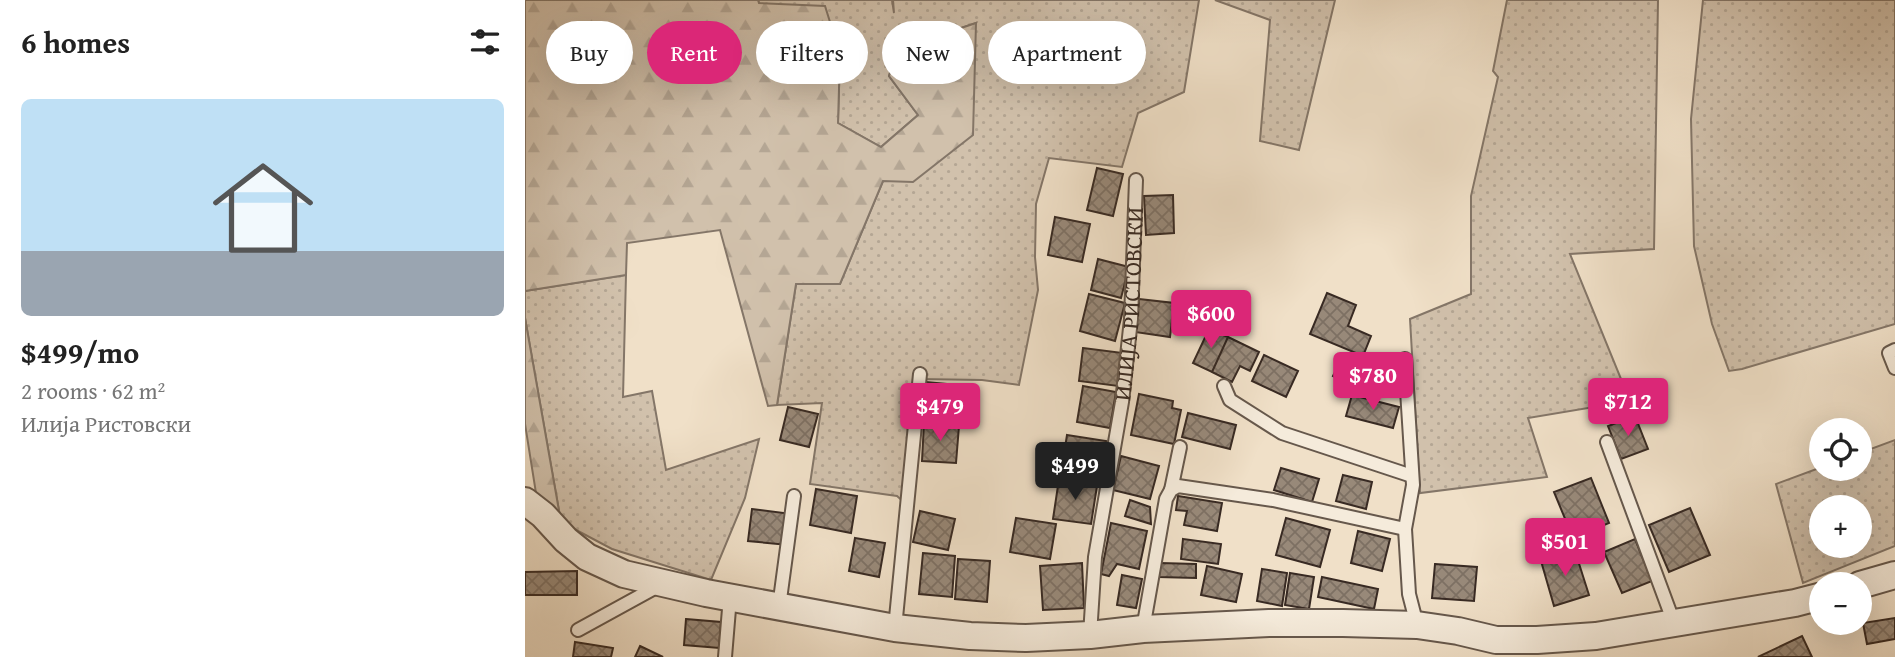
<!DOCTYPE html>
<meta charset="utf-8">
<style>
body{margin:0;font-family:"Gentium Book Plus",serif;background:#f2f2f2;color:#222;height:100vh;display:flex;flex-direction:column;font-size:26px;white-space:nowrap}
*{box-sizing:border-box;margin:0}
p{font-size:23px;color:#767676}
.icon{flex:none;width:38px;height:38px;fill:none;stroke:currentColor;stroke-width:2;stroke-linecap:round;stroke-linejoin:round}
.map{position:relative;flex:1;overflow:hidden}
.drawer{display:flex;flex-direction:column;background:#fff;width:525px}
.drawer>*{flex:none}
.hud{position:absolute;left:21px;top:21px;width:665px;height:63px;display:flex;gap:14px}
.fabs{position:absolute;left:1284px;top:418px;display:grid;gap:14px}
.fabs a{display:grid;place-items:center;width:63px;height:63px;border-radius:50%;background:#fff;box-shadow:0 7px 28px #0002;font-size:35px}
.price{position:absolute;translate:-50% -60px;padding:0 16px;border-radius:7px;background:#db2777;color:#fff;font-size:23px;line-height:46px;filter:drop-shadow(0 2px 4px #0008)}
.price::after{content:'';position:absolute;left:50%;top:42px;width:21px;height:16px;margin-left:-10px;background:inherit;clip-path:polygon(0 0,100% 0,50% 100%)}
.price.current{background:#222;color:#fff}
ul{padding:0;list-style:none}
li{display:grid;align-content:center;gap:14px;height:371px;padding:0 21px}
li span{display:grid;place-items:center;height:217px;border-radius:10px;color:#555}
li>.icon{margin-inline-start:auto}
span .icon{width:126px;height:126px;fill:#fffc;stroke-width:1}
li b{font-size:30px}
h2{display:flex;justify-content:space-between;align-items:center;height:84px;padding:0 21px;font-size:30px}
.tag{padding:0 24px;border-radius:32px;background:#fff;box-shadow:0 7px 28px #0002;font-size:24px;line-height:63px}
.tag.current{background:#db2777;color:#fff}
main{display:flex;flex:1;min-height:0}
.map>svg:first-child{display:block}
</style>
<main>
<section class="drawer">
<h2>6 homes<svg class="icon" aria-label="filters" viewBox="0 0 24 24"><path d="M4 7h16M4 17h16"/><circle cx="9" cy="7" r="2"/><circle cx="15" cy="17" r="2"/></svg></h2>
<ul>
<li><span style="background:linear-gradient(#bfe0f5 70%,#9aa5b1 0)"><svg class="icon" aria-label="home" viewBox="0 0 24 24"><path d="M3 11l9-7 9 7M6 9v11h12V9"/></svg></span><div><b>$499/mo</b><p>2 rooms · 62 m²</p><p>Илија Ристовски</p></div></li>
</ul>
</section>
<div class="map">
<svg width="1370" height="657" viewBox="0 0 1370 657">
<defs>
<pattern id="grass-dots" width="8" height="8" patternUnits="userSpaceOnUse" patternTransform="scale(1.75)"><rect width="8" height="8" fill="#d1c1ac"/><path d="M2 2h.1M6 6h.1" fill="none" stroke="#b4a694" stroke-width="1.8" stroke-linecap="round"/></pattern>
<pattern id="forest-firs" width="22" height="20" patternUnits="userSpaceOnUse" patternTransform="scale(1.75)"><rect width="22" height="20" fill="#d1c1ac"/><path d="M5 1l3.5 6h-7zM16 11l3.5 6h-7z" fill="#b4a694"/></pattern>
<pattern id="building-cross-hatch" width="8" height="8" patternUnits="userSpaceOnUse" patternTransform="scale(1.75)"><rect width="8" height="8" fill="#988979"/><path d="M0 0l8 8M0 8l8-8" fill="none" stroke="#7d7063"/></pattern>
</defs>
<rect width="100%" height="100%" fill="#f0e0c8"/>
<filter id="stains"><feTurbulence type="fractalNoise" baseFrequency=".00286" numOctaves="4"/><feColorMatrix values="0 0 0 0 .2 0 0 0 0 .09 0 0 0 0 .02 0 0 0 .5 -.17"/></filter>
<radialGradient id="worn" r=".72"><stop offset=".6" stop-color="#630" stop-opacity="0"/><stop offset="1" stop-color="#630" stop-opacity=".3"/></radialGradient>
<path fill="url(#grass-dots)" stroke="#847668" stroke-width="2" fill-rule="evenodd" d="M233,0h134l2,13 -1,-13h306l-15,92 -46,21 -16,54 -73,-9 -13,46 -1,53 3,33 -19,95 -37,-5 -61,-1 -14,126 -10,-9 -87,-12 12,-81 -45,2 19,-121h44l43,-103 93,-158 -78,26 -1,-1 -8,28 29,39 -37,32 -43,-24 2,-69 -81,-51z
M690,0h120l-36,150 -39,-9 10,-121z
M982,0h151l-4,249 -84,5 60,147 -102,17 19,59 -127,16 -10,-174 61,-25v-98l27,-119 -5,-6z
M1178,0h192v324l-153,45 -13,2 -17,-47 -18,-78 -3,-127z
M101,275l-3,122 29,-6 14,79 93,-31 -14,59 -34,82 -99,-31 -51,-27 -36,-204v-27z
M1370,440v106l-92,37 -27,-99 46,-17v2h38v-16zM1297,508h38v38h-38z"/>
<path fill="url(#forest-firs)" stroke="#847668" stroke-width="2" d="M0,0h233l1,3 66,3 15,48 -2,69 43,24 37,-32 -29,-39 9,-27 78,-26 -3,112 -60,47 -30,-1 -43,103h-44l-19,121 -9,1 -48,-176 -93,13 -1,32 -101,16z
M0,318l36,204 -22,-10 -14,-88z"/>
<path fill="url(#building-cross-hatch)" stroke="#382a23" stroke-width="2" d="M572,168l26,6 -10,42 -26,-6z
M648,195l1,38 -28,2 -2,-39z
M530,217l35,7 -8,38 -34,-7z
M573,259l31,8 -8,31 -30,-8z
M802,293l29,12 -8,21 23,10 -8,20 -53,-22z
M564,294l36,9 -10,38 -35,-10z
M614,299l35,4 -4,34 -35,-5z
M684,329l19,8 -16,35 -19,-9z
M703,337l31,15 -9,19 -10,-5 -8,16 -20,-10z
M558,348l40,5 -5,33 -39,-5z
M819,354l23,11 -11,23 -23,-12z
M739,355l34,16 -12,26 -34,-16z
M401,382l41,4 -3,32 -41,-4z
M558,386l33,6 -6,36 -33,-6z
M614,394l34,7 -1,7 9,2 -7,34 -43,-9z
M827,395l47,12 -6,21 -47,-12z
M263,407l30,7 -9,33 -29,-7z
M663,413l48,12 -6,24 -48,-12z
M1110,416l13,33 -27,10 -13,-33z
M399,423l35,3 -3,37 -34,-2z
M542,435l39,6 -6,39 -39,-6z
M596,456l38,10 -9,33 -37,-9z
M756,468l38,11 -7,23 -38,-12z
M818,475l29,7 -6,27 -30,-8z
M1066,478l18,45 -36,15 -19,-46z
M534,479l38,7 -6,38 -38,-5z
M291,489l41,7 -6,37 -41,-8z
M653,496l44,7 -5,28 -33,-6 3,-14 -11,-1z
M605,500l20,7 1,17 -26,-8z
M1165,508l20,47 -41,17 -20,-47z
M227,509l40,5 -4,31 -40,-4z
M395,511l35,8 -7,31 -35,-8z
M491,518l40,6 -6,35 -40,-7z
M761,518l44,12 -10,37 -44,-12z
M586,523l36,8 -8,38 -22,-5 -8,12 -8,-2z
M833,531l32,8 -8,32 -31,-8z
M330,538l30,5 -6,34 -30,-6z
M658,539l38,5 -3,20 -37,-5z
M1110,539l17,42 -30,12 -18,-41z
M1050,551l14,44 -35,11 -13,-45z
M398,553l32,3 -3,41 -33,-3z
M433,559l32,2 -3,41 -32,-3z
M557,563l2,45 -41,2 -3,-44z
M635,563l36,1v14l-37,-1z
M910,564l42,3 -3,34 -42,-3z
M682,566l35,8 -6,28 -35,-7z
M737,569l25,4 -5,33 -25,-5z
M52,571v24h-52v-23z
M765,573l24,4 -5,32 -24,-4z
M597,575l20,4 -6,29 -19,-3z
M797,577l56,12 -4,20 -56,-12z
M1370,618v21l-28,5 -4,-21z
M161,619l35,3 -2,26 -35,-3z
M1277,636l10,21h-54z
M50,642l38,6 -2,9h-38z
M115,646l23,11h-28z"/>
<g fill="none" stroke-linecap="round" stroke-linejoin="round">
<defs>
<g id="lane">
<path d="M1370,350l-6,3 6,15"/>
<path d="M880,359l8,126 -8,44 4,65 8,31"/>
<path d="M699,386l6,14 52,33 130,43"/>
<path d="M1082,442l67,181"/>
<path d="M646,490l9,-43"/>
<path d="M254,607l15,-111"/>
<path d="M370,628l25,-254"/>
<path d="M618,629l23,-130 5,-9 7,-4 95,14 132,29"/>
<path d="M53,630l82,-45"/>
<path id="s1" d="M565,635l5,-78 27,-155 9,-83 5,-139"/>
<path d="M200,657l5,-60"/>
</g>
<path id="street" d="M0,501l18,14 23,25 21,17 37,17 82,19 189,35 75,8 56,2 64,-3 53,-6 126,-6h74l74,2 41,6 38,9h41l59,-4 199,-33 27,-7
M1335,585l35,-10"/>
</defs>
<use href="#lane" stroke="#66584c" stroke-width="16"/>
<use href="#street" stroke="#66584c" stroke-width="30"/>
<use href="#lane" stroke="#f5ebdb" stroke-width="12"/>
<use href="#street" stroke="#f5ebdb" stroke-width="26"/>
</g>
<g text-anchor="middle" stroke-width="7" stroke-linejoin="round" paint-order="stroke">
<g font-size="23" fill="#382a23" stroke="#f5ebdb">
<text dy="8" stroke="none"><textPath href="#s1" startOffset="334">ИЛИЈА РИСТОВСКИ</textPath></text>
</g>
</g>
<rect width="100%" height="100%" filter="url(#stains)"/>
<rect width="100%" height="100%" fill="url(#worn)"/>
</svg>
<div class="fabs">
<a><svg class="icon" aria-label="locate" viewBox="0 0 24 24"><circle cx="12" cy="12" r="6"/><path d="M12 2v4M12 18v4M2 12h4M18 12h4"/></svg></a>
<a>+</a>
<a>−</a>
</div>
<b class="price" style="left:686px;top:350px">$600</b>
<b class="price" style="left:848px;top:412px">$780</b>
<b class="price" style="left:1103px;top:438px">$712</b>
<b class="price" style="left:415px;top:443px">$479</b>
<b class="price current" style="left:550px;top:502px">$499</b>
<b class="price" style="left:1040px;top:578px">$501</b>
<div class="hud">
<a class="tag">Buy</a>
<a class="tag current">Rent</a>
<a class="tag">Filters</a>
<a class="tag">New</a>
<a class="tag">Apartment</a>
</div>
</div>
</main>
